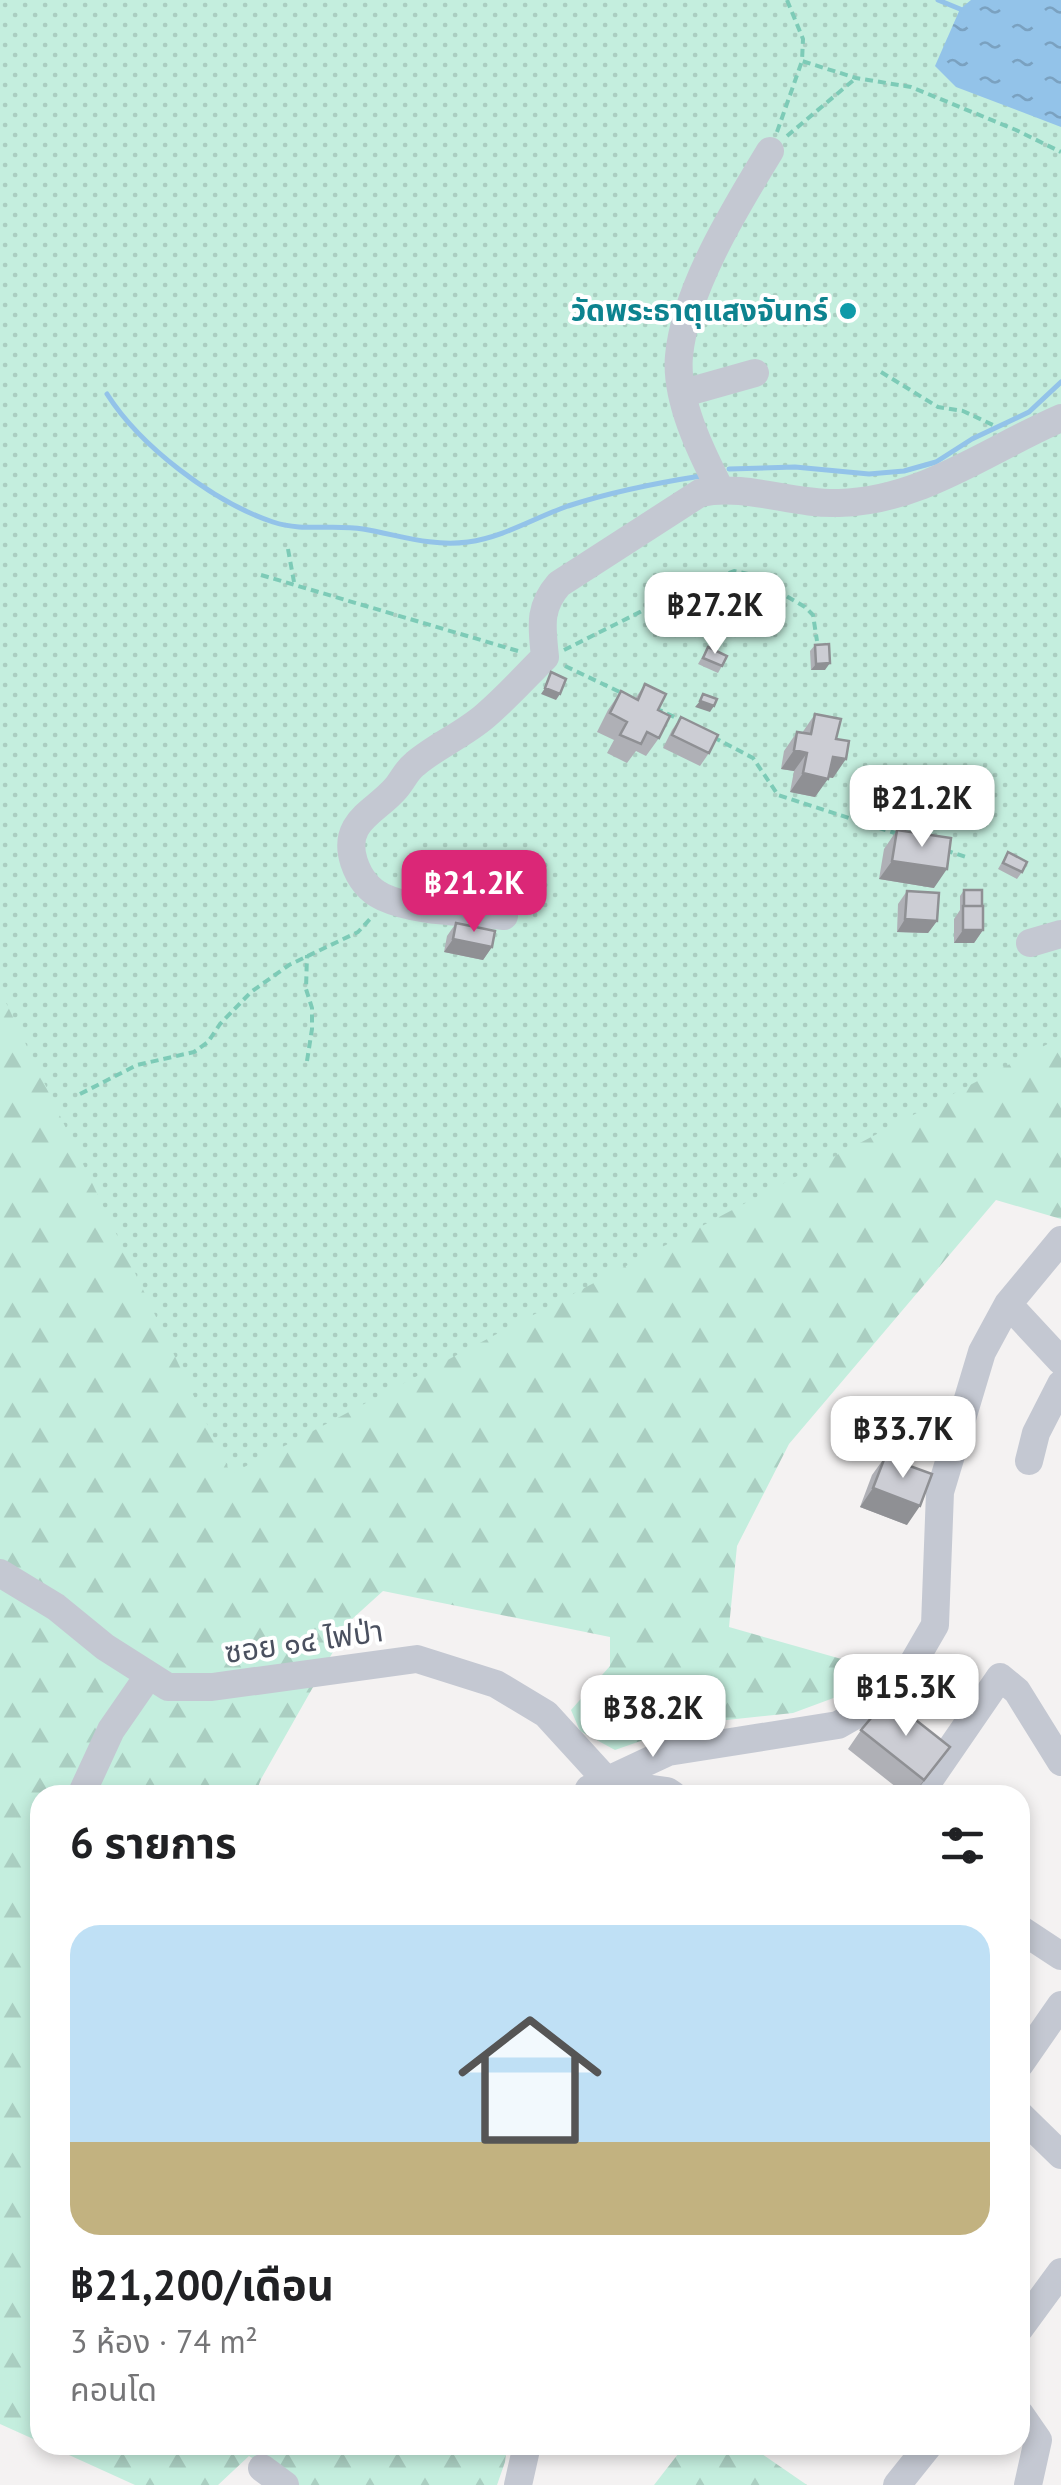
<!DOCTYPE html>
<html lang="th">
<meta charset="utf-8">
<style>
body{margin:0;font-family:"PT Sans","Noto Sans Thai",sans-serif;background:#f2f2f2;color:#202124;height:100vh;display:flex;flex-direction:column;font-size:38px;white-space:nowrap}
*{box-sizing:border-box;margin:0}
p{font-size:32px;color:#757577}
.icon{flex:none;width:55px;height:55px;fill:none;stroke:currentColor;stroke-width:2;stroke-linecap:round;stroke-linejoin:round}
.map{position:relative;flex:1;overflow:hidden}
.panel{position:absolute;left:30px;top:1785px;width:1000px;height:670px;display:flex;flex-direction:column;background:#fff;border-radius:30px;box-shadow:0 5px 15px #0003}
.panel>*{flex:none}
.price{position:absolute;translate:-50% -85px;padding:0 22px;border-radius:20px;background:#fff;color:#222;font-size:32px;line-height:65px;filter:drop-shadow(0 2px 5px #0008)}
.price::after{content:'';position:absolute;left:50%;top:60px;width:30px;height:22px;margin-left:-15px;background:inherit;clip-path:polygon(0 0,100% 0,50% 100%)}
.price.on{background:#db2777;color:#fff}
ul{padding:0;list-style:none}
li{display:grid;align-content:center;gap:20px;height:530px;padding:0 40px}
li span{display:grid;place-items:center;height:310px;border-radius:30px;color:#555}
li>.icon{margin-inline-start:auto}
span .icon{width:180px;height:180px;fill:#fffc;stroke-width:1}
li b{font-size:42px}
h2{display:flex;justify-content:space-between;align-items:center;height:120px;padding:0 40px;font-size:42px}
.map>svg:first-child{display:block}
</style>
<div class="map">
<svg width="1061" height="2485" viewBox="0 0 1061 2485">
<defs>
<pattern id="forest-firs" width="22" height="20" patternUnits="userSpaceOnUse" patternTransform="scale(2.5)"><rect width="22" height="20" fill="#c4eede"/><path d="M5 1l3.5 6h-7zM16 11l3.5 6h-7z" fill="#aacec1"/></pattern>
<pattern id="park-dots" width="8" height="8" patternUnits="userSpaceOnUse" patternTransform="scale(2.5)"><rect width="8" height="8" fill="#c4eede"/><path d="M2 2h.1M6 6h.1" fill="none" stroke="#aacec1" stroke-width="1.8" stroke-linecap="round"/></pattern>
<pattern id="water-ripples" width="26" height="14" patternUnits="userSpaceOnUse" patternTransform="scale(2.5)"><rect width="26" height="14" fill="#93c3e9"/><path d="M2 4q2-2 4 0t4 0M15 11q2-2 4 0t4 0" fill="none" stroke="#7aa1c0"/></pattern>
</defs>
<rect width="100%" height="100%" fill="#f4f2f2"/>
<path fill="url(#forest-firs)" d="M0,0h1061v1219l-65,-19 -207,244 -52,102 -8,81 123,35 -5,31 -54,20 -104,11 -74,26 -35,-19 -9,-21 39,-44v-29l-227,-46 -32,29 -90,159 -6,16h-215v647l-40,-18z
M47,2445h460l-2,17 -8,23h-203l-45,-29 -31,29h-83z
M685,2445h64l58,40h-153z"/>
<path fill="url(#park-dots)" d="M0,0h1061v1037l-830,437 -231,-484z"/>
<path fill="url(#water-ripples)" d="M971,0h90v127l-105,-40 -21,-21 25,-57z"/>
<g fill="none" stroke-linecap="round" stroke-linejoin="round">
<path stroke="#93c3e9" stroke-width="5" d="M938,0l22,9
M107,394c33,52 106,108 166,128 29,10 61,2 90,7 36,6 68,18 105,13 36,-5 66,-24 100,-36 43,-14 88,-23 133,-30
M729,469l66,-2 74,7 35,-3 32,-9 36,-23 57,-27 32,-30"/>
<path stroke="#7dcbb7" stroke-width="4" stroke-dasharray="8 5" stroke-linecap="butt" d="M787,0l16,39 -1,22 54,17 55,9 105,43 45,22
M777,132l25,-71
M787,136l69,-58
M881,372l57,35 25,4 30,14
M288,549l6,33
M261,575l257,76
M674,595l57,35
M564,650l110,-55 60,-24 14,3 57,33 8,8 4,26
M565,666l59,28
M655,708l28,13
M713,737l40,21 25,37 120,39
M945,850l24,8
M307,1061l5,-32v-21l-6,-19 1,-34
M80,1094l57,-29 57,-13 14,-10 12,-18 31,-32 38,-27 69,-33 13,-14"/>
<path stroke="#c4c8d2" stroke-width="28" d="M684,393l71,-20
M720,489c-19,-37 -45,-90 -41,-133 6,-67 57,-149 91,-205
M504,916c-38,-5 -86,-3 -121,-19 -15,-7 -24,-20 -29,-35 -13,-41 22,-50 42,-74 7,-8 10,-17 19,-24 21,-18 48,-29 70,-48 21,-18 40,-39 60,-59 -3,-30 -7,-49 14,-73l141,-91c46,-10 93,12 139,10 83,-2 148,-53 222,-85
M1030,943l31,-9
M1008,1304l53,57
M1029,1461l7,-28 25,-49
M0,1573l56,34 49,40 63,40h44l205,-28 79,25 50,30 63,69
M609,1783l58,8 6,4
M81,1795l30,-65 38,-55
M586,1795l3,-6 79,-37 170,-27 49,-28 26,-34 22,-38 5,-133 42,-140 26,-48 53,-64
M919,1795l81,-118 17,14 44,71
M1020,1929l41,27
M1020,2064l41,-59
M1020,2115l41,40
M1020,2328l41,-56
M1020,2414l18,26 -10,45
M262,2468l23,17
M518,2485l9,-40
M897,2485l32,-40"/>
</g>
<path fill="#afb0b6" d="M815,645l10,25h-14l-1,-19z
M708,647l14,19 -4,7 -20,-9z
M645,684l13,26 1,28 -13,18 -10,-5 -9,12 -20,-10 7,-13 -17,-8 11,-22 13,-19 14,8z
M815,714l21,25 -3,39 -5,-1 -13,20 -25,-5 4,-21 -13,-2 3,-18 13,-19 5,1z
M681,717l28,36 -9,13 -37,-18 9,-18z
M897,830l37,58 -55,-9 5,-30z
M1008,852l14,20 -5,7 -19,-10z
M964,890l19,40 -9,13h-20v-24l6,-9v-14z
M907,891l30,30 -9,12 -31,-1 1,-28z
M456,923l36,24 -9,13 -39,-8 3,-16z
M885,1457l22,68 -47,-18 12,-32z
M861,1730l75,36 -23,29h-7l-58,-46z"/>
<path fill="#8f9094" d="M830,663l-5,7h-14l5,-6z
M545,688l15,6 -4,6 -15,-6z
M700,701l14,5 -4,6 -15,-5z
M794,750l13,3 -13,18 -13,-2z
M833,757l13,2 -13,19 -13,-2z
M803,773l25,6 -13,18 -25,-5z
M892,861l55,8 -13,19 -55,-9z
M905,919l32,2 -9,12 -31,-1z
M963,930h20l-9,13h-20z
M453,939l39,8 -9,13 -39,-8z
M873,1488l47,18 -13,19 -47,-18z
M950,1747l-14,19 -23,29 11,-15z"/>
<path fill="#cccdd4" stroke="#8f9094" stroke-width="2.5" d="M829,644l1,19 -14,1 -1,-19z
M708,647l19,9 -5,10 -19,-8z
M551,672l15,7 -6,15 -15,-6z
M645,684l21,10 -8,16 12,6 -11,22 -12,-6 -6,12 -21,-9 7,-13 -17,-9 11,-22 17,9z
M703,694l14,5 -3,7 -14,-5z
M815,714l26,5 -5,20 13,2 -3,18 -13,-2 -5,22 -25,-6 4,-20 -13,-3 3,-18 14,2z
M681,717l37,18 -9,18 -37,-18z
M897,830l54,8 -4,31 -55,-8z
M1008,852l19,10 -5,10 -19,-9z
M964,890h18v16h-18z
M907,891l32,2 -2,28 -32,-2z
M963,906h20v24h-20z
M456,923l39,8 -3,16 -39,-8z
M885,1457l47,17 -12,32 -47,-18z
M888,1698l62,49 -26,33 -63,-50z"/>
<circle fill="#0f9aa8" stroke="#fff" stroke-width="4" cx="848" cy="311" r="10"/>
<g text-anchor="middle" stroke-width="8" stroke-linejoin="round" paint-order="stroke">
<g font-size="30" font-weight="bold" fill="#0d838f" stroke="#fff" text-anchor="end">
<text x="828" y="321">วัดพระธาตุแสงจันทร์</text>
</g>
<g font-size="30" fill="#4a505f" stroke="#fff">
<text transform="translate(304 1642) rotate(-8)" y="10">ซอย ๑๔ ไฟป่า</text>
</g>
</g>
</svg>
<b class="price" style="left:715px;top:657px">฿27.2K</b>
<b class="price" style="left:922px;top:850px">฿21.2K</b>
<b class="price on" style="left:474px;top:935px">฿21.2K</b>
<b class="price" style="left:903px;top:1481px">฿33.7K</b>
<b class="price" style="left:906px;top:1739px">฿15.3K</b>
<b class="price" style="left:653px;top:1760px">฿38.2K</b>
<section class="panel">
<h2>6 รายการ<svg class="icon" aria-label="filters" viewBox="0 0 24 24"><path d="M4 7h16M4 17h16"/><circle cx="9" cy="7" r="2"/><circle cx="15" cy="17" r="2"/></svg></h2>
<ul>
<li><span style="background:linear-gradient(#bfe0f5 70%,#c2b280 0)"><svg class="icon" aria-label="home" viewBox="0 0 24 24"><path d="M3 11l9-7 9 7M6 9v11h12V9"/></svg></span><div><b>฿21,200/เดือน</b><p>3 ห้อง · 74 m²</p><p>คอนโด</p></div></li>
</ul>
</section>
</div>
